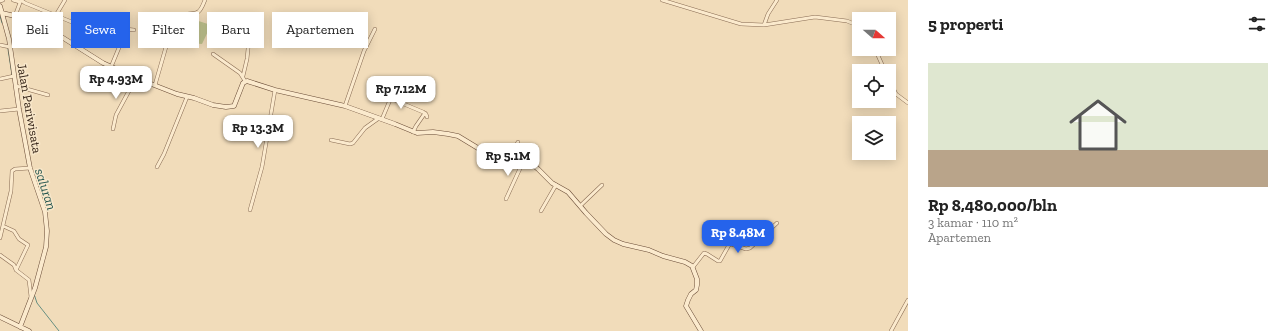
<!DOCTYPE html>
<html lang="id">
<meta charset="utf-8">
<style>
body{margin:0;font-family:"Zilla Slab",serif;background:#f6f6f6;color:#222;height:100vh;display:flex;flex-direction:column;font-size:15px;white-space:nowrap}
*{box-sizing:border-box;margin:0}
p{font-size:13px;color:#767676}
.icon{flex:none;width:22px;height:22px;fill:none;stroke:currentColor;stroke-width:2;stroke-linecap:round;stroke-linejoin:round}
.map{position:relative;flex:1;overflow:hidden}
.drawer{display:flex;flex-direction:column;background:#fff;width:380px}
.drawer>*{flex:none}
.hud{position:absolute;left:12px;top:12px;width:380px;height:36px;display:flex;gap:8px}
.needle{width:26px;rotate:110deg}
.tools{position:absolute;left:852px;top:12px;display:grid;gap:8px}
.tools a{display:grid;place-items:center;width:44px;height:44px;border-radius:0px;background:#fff;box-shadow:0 2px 10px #0003;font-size:20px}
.price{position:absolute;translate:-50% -34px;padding:0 9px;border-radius:8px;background:#fff;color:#222;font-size:13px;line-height:26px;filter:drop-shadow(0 1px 2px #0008)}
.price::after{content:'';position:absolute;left:50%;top:24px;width:12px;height:9px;margin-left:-6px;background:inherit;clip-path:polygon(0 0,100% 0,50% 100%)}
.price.current{background:#2563eb;color:#fff}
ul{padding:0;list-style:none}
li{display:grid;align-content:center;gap:8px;height:212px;padding:0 20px}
li span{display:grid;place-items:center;height:124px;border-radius:0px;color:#555}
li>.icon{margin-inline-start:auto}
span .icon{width:72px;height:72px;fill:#fffc;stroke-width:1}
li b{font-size:17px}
h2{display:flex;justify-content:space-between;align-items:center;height:48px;padding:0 20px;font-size:17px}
.tag{padding:0 14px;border-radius:0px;background:#fff;box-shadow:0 2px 10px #0003;font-size:14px;line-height:36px}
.tag.current{background:#2563eb;color:#fff}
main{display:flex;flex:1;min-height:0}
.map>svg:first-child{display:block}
</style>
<main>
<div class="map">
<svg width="908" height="331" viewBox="0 0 908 331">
<rect width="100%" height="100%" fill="#f1dcba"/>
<path fill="#c0c38e" d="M186,17l25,8 -9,19 -13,-1 -17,-12z"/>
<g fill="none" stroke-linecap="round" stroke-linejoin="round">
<path stroke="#668e81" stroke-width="1" d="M0,16l2,7
M8,49l4,26
M34,294l3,9 22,28"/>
<defs>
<path id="street" d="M13,0l7,2
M662,0l79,24 23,1 51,-8 32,4 12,5
M0,1l3,-1
M56,15l9,-15
M15,16l6,-16 4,3 59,24 39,11
M115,22l11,3
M764,25l4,-11 9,-14
M49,29l6,-14
M125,29l9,1
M56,32l5,-15
M0,45l10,2
M875,49l10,22
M213,54l27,19 5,8
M111,67l12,-29 5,-22
M243,76l4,-17 2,-20
M0,79l14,-3
M889,80l7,14 12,9
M155,85l17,-59c4,-6 9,-11 16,-12 4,-1 7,0 10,-2 4,-3 5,-8 7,-12
M16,86l32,9
M345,106l19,-55 11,-22
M0,111l19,-2
M382,119l8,-19 2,-1 31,13 3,2 1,3
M113,129l3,-14 20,-37
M413,132l3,-6 9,-13
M331,140l19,4 3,-1 12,-15 14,-10
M510,159l3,-8 5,-9
M157,167l7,-13 23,-57
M506,199l17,-37
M580,206l22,-21
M250,210l12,-43 13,-77
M541,211l15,-26
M3,226l11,5 5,8 9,6 -12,25
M0,238l11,-47 1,-20 3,-2 15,-1
M0,255l14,10 2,5 13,10 2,17
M693,267l11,-14 3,1 11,7h2l9,-16 2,-1 15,5 4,-1 27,-25
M891,331l17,-31"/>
<path id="secondary" d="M0,6l9,33 10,70 11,59 15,44 2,19 -1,16 -11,41 -15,39
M2,13l17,4 30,12 54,34 33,15 41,16 17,4 19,7 13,2 8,-1 9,-23 4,-2 28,9 70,16 50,18 22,9 16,-1 15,2 10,2 28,17 47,12 5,4 14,14 16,9 18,21 20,21 8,6 9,4 26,6 14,6 22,6 7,4 5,13v6l-1,5 -5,4 -3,6 -2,6 15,25
M0,317l29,14"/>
</defs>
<use href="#street" stroke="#886b53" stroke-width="4"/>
<use href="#secondary" stroke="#6a4c37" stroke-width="5"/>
<use href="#street" stroke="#fbeacd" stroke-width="3"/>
<use href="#secondary" stroke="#fbeacd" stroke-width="4"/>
</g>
<g text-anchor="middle" stroke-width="3" stroke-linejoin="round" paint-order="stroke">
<g font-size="13" fill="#362519" stroke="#f8e7ca">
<text transform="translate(30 108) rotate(80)" y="5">Jalan Pariwisata</text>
</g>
<g font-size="14" font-style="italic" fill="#275750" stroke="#f8e7ca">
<text transform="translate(46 189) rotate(72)" y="5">saluran</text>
</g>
</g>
</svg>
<div class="tools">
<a><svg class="needle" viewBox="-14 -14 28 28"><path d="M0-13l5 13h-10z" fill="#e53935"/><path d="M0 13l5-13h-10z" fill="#767676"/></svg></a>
<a><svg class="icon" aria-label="locate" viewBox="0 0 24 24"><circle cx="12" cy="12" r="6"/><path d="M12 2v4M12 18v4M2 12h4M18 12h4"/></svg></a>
<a><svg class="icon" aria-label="layers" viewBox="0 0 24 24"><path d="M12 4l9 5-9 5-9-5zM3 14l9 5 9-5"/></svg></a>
</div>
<b class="price" style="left:116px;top:100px">Rp 4.93M</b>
<b class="price" style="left:401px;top:110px">Rp 7.12M</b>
<b class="price" style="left:258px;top:149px">Rp 13.3M</b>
<b class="price" style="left:508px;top:177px">Rp 5.1M</b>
<b class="price current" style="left:738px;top:254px">Rp 8.48M</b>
<div class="hud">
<a class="tag">Beli</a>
<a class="tag current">Sewa</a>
<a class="tag">Filter</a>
<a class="tag">Baru</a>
<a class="tag">Apartemen</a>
</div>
</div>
<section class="drawer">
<h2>5 properti<svg class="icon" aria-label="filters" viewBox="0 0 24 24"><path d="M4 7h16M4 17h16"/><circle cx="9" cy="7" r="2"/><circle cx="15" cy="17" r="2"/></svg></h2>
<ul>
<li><span style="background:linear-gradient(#dfe7d0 70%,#b9a48a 0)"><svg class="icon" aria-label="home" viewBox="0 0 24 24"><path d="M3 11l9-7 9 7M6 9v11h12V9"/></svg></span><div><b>Rp 8,480,000/bln</b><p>3 kamar · 110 m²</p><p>Apartemen</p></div></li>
</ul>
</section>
</main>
